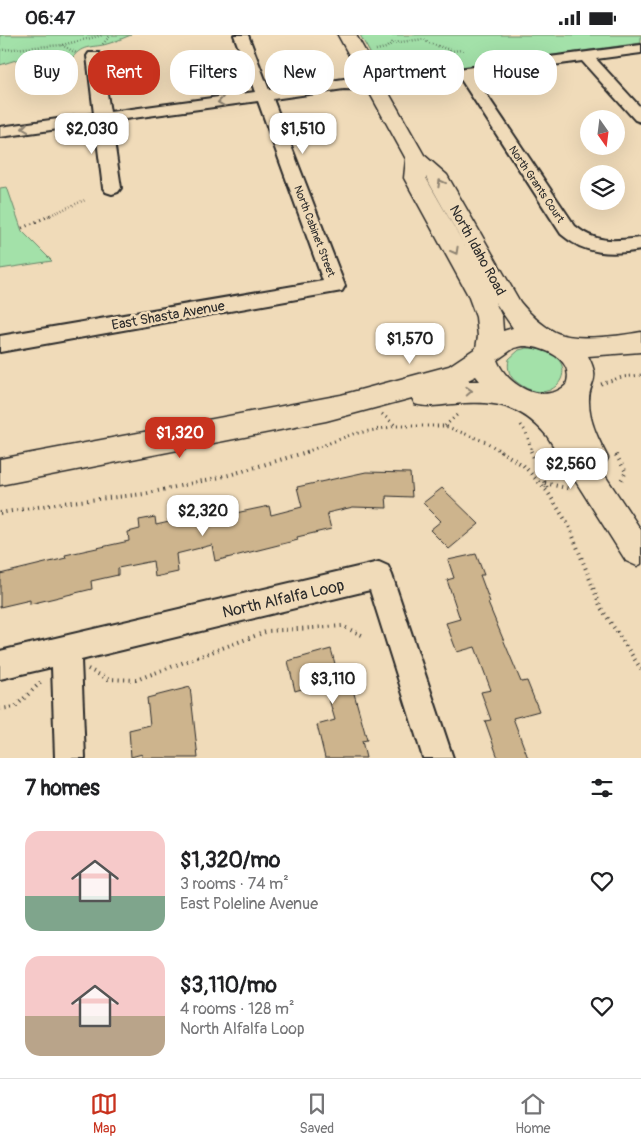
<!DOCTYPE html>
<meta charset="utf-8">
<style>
body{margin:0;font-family:Pangolin,sans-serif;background:#f6f6f6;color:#202124;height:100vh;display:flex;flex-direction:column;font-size:19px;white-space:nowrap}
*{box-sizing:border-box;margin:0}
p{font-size:16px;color:#757577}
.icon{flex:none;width:28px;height:28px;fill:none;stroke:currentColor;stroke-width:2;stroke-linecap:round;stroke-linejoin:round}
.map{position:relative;height:723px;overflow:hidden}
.side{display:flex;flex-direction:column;background:#fff;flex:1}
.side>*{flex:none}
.hud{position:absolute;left:15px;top:15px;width:611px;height:45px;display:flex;gap:10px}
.needle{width:32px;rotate:166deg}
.tools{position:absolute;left:580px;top:75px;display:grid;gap:10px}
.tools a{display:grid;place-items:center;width:45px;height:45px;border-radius:50%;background:#fff;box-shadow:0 5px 20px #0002;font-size:25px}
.price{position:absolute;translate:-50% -42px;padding:0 11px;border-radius:10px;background:#fff;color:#222;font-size:16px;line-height:32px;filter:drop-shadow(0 1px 2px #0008)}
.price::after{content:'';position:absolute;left:50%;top:30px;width:15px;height:11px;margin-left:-8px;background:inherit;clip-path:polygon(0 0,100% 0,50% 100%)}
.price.on{background:#c8321e;color:#fff}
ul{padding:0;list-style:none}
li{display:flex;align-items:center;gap:15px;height:125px;padding:0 25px}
li span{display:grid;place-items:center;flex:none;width:140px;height:100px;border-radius:15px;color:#555}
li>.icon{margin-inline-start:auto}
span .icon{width:60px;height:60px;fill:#fffc;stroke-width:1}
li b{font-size:21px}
h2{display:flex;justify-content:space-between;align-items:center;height:60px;padding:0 25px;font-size:21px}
.chip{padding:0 18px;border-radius:20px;background:#fff;box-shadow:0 5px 20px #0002;font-size:18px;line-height:45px}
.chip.on{background:#c8321e;color:#fff}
.status{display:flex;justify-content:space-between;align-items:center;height:35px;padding:0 25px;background:#fff;direction:ltr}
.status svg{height:14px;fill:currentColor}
.tabs{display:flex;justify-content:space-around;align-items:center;height:70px;border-top:1px solid #e0e0e0;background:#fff;font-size:14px;color:#757577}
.tabs a{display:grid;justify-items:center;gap:2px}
.tabs .on{color:#c8321e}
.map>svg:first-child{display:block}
</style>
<div class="status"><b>06:47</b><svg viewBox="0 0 49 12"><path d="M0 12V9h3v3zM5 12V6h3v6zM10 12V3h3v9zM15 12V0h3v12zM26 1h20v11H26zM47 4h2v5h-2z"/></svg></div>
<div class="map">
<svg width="641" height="723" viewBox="0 0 641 723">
<rect width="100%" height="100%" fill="#f0dbb9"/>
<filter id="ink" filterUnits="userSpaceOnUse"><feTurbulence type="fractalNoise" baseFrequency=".02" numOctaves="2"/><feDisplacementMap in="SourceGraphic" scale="10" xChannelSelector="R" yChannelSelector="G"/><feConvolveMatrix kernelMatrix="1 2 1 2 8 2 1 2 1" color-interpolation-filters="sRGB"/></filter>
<g filter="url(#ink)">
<path fill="#a3e1a9" stroke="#67866a" d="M0,0h131c-8,3 -16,7 -24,9 -13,4 -24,0 -34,13l-57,3 -16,5z
M360,0h281v8l-243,33 -11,-2 -8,-5z
M7,152l15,44 30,30 -52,8v-81z
M527,313c63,2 32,67 -9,35 -9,-6 -11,-14 -9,-24l10,-9z"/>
<path fill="#cdb48d" stroke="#2b2b2b" d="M366,437l44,1 2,24 -26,-1 1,12 -34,-1 -26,6 4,16 -34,8 1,3 -83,21 -3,-16 -36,9 2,18 -23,5 -2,-16 -35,7v7l-27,6 1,8 -62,15v-4l-30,7v-33l66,-16 -1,-3 64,-14 -1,-9 12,-3 -1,-9 16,-3 1,8 74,-17 1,6 38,-8 2,9 31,-8 -5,-20z
M442,453l37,36 -30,25 -19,-19 11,-9 -18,-18z
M476,519l8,21h-4l10,27 -2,1 33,79 6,-1 12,30 -26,7 15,40h-30l-13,-37 6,-1 -10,-28 10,-2 -16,-43 -18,5 -11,-29 14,-4 -13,-39 7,-2 -6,-18z
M331,614l7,26 10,-3 19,68 -5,1 4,17h-41l-8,-33 18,-5 -11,-38 -29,9 -7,-30z
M190,652l8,71h-56v-4l-11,3 -2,-27 21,-5 -3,-27z"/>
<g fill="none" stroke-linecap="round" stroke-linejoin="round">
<defs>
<path id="street" d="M234,0h14l21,55 75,-11 30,1 267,-35v8l-45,6 45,49v14l-6,-2 -53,-59 -108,15 101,150c22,18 39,15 66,12v12c-29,5 -56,5 -80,-16l-101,-156 -86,12 -30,-1 -71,10 72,187 -3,5 -342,61v-16l323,-55 -65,-180 -147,20 10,67 -3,4 -6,2 -6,-2 -3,-4 -8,-64 -95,13v-10l94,-13 -7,-58 2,-3h10l2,3 9,56 145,-20z
M379,527l9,4 4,9 61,183h-30l-53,-168 -289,70 4,98h-30l-3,-91 -52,12v-28z"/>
<path id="secondary" d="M338,0h18l68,120 23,20 73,127c9,11 22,24 35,30 20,10 65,4 86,0v20l-53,4c14,27 0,25 1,46 0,20 10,38 19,56l-5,9 -3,1 41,62v34l-4,2 -11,-5 -79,-125c-27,-32 -53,-36 -94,-32 -13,1 -25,4 -38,0l-3,-6 -86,23 -326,64v-26l341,-64 108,-29 27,-18 2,-12 -2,-19 -8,-22 -64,-117 2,-19zM426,142l1,2 40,71 -41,-72zM495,267l18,26 -10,3 -1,-14zM523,311c20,0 53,13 43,39 -23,21 -59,1 -69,-25l17,-12zM476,341l4,5h-14z"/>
</defs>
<use href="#street" stroke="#2b2b2b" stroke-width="4"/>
<use href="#secondary" stroke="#2b2b2b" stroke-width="3"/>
<path stroke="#2b2b2b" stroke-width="2.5" stroke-dasharray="0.5 2.5" stroke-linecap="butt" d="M103,9l8,-9
M62,10l14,8
M0,15l62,-5 41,-10
M376,15l10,-2 6,-5 32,-4 5,4 21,7 -1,5 6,4
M450,16l13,-1
M48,181l37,-16"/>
<path stroke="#2b2b2b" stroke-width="3" stroke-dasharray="1 4" stroke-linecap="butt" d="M22,193l29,-13
M601,349l21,-7 19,-2
M382,379l14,12
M521,390l5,7 6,20
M445,391l14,-13
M306,417l47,-18 43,-8h49l41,16 16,10"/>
<path stroke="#2b2b2b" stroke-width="4" stroke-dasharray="1 4.5" stroke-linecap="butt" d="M500,416l23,14 24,26 22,35 32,82 40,61
M531,416l16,37
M616,420l10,17 -6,10
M545,448l26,6
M0,478l62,-10 82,-9 85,-19 81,-24
M88,634l20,10 28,1 132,-49 74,-5 22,10
M0,674l15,-2 28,-27"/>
<use href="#street" fill="#f0dbb9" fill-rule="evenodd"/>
<use href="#secondary" fill="#f0dbb9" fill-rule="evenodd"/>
</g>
<defs><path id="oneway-chevron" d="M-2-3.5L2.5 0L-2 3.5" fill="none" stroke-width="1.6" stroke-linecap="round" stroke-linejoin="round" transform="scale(1.25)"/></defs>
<g stroke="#8e8372">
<use href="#oneway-chevron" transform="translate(221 67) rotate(172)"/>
<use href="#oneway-chevron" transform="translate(25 93) rotate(172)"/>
<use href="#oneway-chevron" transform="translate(441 148) rotate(-119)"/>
<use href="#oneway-chevron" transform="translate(455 216) rotate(61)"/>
<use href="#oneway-chevron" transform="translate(469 356) rotate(-3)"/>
</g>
</g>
<g text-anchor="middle" stroke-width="5" stroke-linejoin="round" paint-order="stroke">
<g font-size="11" fill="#2b2b2b" stroke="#f0dbb9">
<text transform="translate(537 149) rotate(56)" y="4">North Grants Court</text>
<text transform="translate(315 196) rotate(69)" y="4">North Cabinet Street</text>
</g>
<g font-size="14" fill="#2b2b2b" stroke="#f0dbb9">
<text transform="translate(478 215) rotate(61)" y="5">North Idaho Road</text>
<text transform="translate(168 280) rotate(-10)" y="5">East Shasta Avenue</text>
</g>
<g font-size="16" fill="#2b2b2b" stroke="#f0dbb9">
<text transform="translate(283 563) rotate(-13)" y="6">North Alfalfa Loop</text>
</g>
</g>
</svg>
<div class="tools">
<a><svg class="needle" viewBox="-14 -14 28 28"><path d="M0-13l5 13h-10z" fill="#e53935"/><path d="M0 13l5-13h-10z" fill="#757577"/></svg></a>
<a><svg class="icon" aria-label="layers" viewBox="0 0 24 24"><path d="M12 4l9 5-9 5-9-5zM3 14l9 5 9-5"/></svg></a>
</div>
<b class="price" style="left:92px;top:120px">$2,030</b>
<b class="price" style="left:303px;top:120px">$1,510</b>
<b class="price" style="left:410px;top:330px">$1,570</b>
<b class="price on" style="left:180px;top:424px">$1,320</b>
<b class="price" style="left:571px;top:455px">$2,560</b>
<b class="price" style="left:203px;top:502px">$2,320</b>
<b class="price" style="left:333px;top:670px">$3,110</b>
<div class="hud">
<a class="chip">Buy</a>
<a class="chip on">Rent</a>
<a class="chip">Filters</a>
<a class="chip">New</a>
<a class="chip">Apartment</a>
<a class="chip">House</a>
</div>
</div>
<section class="side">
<h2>7 homes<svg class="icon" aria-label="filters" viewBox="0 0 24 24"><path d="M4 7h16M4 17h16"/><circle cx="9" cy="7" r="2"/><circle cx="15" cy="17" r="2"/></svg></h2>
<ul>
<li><span style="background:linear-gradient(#f6c9c9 65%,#7fa58c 0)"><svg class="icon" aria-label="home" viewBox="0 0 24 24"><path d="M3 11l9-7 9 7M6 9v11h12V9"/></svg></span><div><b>$1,320/mo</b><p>3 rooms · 74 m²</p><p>East Poleline Avenue</p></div><svg class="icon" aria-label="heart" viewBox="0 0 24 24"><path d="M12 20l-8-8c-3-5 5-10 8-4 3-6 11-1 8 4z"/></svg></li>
<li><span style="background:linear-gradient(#f6c9c9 60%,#b9a48a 0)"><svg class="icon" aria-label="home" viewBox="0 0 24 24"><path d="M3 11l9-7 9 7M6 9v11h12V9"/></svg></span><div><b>$3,110/mo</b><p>4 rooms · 128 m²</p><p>North Alfalfa Loop</p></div><svg class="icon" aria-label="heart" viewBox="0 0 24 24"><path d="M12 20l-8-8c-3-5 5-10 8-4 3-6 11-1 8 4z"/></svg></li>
</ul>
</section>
<nav class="tabs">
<a class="on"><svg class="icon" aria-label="map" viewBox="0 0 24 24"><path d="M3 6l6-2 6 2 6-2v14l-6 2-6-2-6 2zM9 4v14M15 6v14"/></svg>Map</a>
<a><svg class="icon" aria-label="saved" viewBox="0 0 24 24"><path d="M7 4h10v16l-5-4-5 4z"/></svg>Saved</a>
<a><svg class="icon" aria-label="home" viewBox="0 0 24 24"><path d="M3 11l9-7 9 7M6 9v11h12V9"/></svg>Home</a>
</nav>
